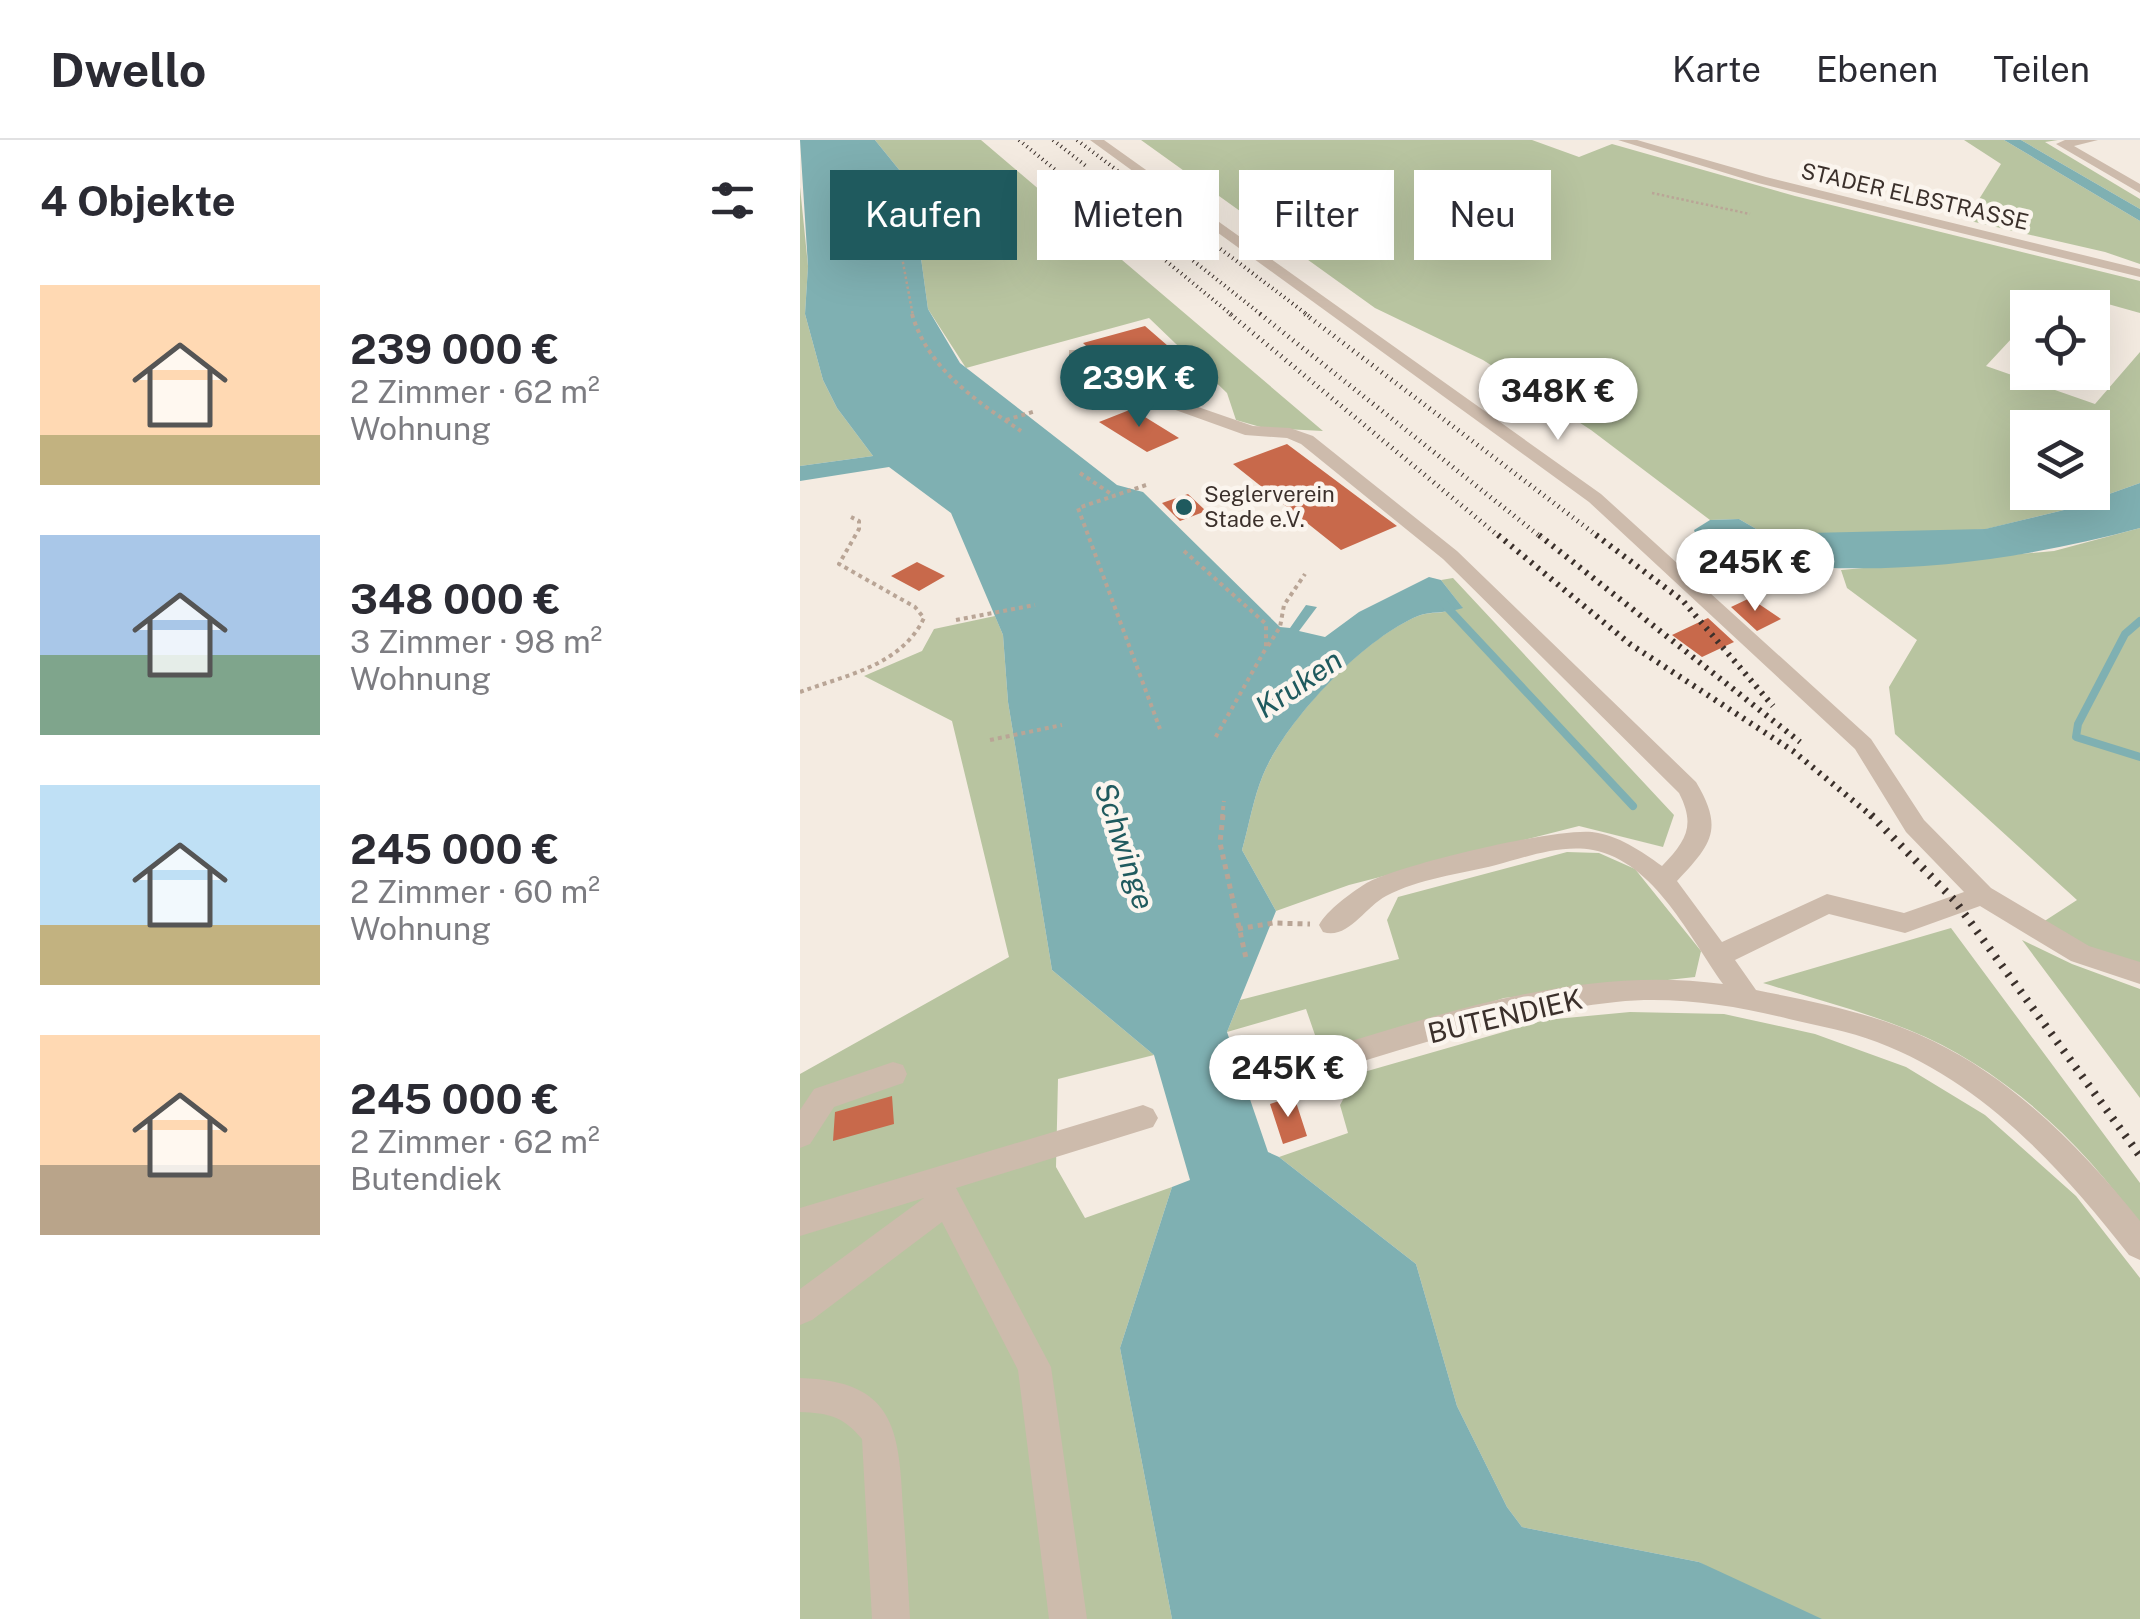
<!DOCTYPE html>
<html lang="de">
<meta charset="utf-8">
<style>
body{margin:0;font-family:"Public Sans",sans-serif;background:#f7f7f7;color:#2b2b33;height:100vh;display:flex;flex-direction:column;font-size:38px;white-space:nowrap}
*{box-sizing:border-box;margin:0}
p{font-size:32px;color:#7c7c81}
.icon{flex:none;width:55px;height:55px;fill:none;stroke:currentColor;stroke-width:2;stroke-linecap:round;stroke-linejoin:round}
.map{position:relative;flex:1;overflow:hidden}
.side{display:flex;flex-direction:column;background:#fff;width:800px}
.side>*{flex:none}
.banner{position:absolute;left:30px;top:30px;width:950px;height:90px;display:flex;gap:20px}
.fabs{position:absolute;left:1210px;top:150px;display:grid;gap:20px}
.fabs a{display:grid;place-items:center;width:100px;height:100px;border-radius:0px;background:#fff;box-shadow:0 10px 40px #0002;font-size:50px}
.price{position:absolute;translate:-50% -85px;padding:0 22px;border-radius:35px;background:#fff;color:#222;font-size:32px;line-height:65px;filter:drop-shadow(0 2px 5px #0008)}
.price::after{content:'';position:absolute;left:50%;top:60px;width:30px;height:22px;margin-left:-15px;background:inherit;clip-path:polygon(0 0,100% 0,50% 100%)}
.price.on{background:#1f5a5e;color:#fff}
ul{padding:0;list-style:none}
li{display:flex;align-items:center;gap:30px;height:250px;padding:0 40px}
li span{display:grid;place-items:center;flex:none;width:280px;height:200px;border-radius:0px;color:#555}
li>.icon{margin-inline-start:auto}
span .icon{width:120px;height:120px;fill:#fffc;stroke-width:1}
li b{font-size:42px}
h2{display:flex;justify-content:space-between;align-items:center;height:120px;padding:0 40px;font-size:42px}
.tag{padding:0 35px;border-radius:0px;background:#fff;box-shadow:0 10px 40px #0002;font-size:35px;line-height:90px}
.tag.on{background:#1f5a5e;color:#fff}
header{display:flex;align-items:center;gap:60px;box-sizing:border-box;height:140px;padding:0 50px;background:#fff;border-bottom:2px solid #e1e1e2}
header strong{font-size:48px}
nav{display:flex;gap:55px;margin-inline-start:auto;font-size:35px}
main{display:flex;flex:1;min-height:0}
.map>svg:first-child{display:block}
</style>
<header>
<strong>Dwello</strong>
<nav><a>Karte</a><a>Ebenen</a><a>Teilen</a></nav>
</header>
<main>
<section class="side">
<h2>4 Objekte<svg class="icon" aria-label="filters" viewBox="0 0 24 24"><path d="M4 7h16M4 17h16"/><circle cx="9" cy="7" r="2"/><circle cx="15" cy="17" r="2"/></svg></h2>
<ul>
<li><span style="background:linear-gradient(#ffd9b3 75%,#c2b280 0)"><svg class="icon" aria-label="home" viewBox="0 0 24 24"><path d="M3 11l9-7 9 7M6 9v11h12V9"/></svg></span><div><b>239 000 €</b><p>2 Zimmer · 62 m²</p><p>Wohnung</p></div></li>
<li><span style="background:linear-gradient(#a9c7e8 60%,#7fa58c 0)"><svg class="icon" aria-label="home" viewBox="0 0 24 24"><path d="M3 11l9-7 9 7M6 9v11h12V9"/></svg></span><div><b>348 000 €</b><p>3 Zimmer · 98 m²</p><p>Wohnung</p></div></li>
<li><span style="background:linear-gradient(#bfe0f5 70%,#c2b280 0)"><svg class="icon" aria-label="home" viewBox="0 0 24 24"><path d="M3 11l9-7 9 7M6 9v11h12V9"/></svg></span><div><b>245 000 €</b><p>2 Zimmer · 60 m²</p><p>Wohnung</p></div></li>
<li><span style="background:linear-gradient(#ffd9b3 65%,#b9a48a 0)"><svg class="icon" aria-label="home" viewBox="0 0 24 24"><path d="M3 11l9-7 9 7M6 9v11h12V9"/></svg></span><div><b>245 000 €</b><p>2 Zimmer · 62 m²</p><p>Butendiek</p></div></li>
</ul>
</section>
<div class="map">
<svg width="1340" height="1479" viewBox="0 0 1340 1479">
<rect width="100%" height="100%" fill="#f4ebe1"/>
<path fill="#b8c4a0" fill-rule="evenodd" d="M75,0h106l342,291 -59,-3 -28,-8 -9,-27 -78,-75 -183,50 -38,-59 -14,-102 34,-5 -17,-25 2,5 -8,3 -20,-8z
M341,0h391l47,17 33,-13 183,52 345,85v32l-50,-14 -29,8 -33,1 -1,14 -41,44 109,38 45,-52v131l-76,27 -78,19 -44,4h-134l-50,-3 -19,-11 -29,1 -119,-90 -108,-70 -108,-52zM1228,288h64v64h-64z
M1164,0h40l136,81v43l-35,-12 -139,-32 35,-56z
M1221,0h37l-13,2 95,57v10z
M0,47l8,79 -3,48 18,66 14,28 36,48 -73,10z
M1340,388v435l-45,-13 -52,-28 34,-22 -182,-166 -6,-47 28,-47 -70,-52 -6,-18 213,-19z
M653,438l221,237 -11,32 -84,-21 -230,59 -73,26 -34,-61c7,-24 11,-51 21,-75 23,-55 99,-136 155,-159 12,-5 26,-1 44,-9l-21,-27z
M195,476l8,19 5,67 44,268 102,85 -96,24 -2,88 29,51 87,-31 -52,161 52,271h-372v-545l209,-117 -57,-236 -88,-45 58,-25 12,-22z
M767,712l32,1 36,16 66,82 -6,26 -191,21 -154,49 -35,-12 -9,-26 -79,23 13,-32 159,-41 -12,-39 11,-23z
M1151,788l189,255v43c-54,-81 -140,-160 -231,-196 -47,-19 -98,-32 -146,-47z
M1222,800l50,24 68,25v109z
M830,872l94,2 91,20 91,33 79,48 91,81 64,82v341h-340l-101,-57 -177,-35 -15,-20 -50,-101 -41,-142 -137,-107 69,-24 -8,-28 17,-31 188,-54z"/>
<path fill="#7fb0b2" d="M0,0h75l30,37 12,8 15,-3 -1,-6 25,-5 11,7 -18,24 -35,5 14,102 32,54 157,122 26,7 137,135 10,1 16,-23 11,2 -18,24 26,6 34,-25 70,-35 12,3 22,28c-17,6 -34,3 -45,8 -55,23 -132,104 -155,159 -10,24 -14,51 -21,75l34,61 -49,121 41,120 11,5 137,107 41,142 50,101 15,20 177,35 123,57h-650l-52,-271 52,-161 18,-7 -36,-125 -102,-85 -44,-268 -5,-67 -52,-122 -62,-46 -89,14v-15l73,-10 -36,-48 -14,-28 -18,-66 3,-48z
M1204,0h17l119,69v12z
M1340,343v45c-115,31 -237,48 -357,37 -29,-3 -55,-3 -82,-15l-7,-20 16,-10 29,-1 19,11 50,3 177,-4 79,-19z"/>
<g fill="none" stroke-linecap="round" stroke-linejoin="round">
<path stroke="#7fb0b2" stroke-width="8" d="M644,464l189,202
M1340,481l-15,13 -47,90 -2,13 64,20"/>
</g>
<path fill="#c8694b" d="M345,186l61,53 -50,15 -20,-1 -53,-50z
M332,269l47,29 -32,14 -48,-30z
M487,304l95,71 15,11 -56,24 -108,-86z
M388,354l18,17 -26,10 -18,-18z
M117,422l28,14 -26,15 -28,-15z
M950,458l31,21 -24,12 -26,-24z
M908,478l26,24 -32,15 -30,-22z
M92,956l2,28 -61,17 2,-29z
M494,956l13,40 -24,8 -13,-40z"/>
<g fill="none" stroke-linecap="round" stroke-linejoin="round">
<path stroke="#b9a596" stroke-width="2.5" stroke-dasharray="2.5 2.5" stroke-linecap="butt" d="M852,53l98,21
M101,112l12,64"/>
<path stroke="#b9a596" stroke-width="4" stroke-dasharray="4 4" stroke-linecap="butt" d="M112,174c16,55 64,87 109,117
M206,280l30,-9
M280,333l34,23
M346,345l-68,23 82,221
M384,411l82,73v24l-52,92
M156,480l79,-15
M468,506l12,-19 4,-22 21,-31
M0,552c46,-17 101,-26 124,-74l-9,-11 -76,-43 20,-35v-8l-8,-4
M190,600l72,-15
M422,678l2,-17"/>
<path stroke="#b9a596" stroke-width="5" stroke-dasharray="5 5" stroke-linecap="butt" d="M423,675l-3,28 26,115
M438,789l35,-6 37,1"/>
<path fill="#cdbbac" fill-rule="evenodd" d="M290,0h14l497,354 270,245 53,81 67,68 98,58 51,16v22l-69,-23 -91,-55 -75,27 -76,-19 -94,46 21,30c60,12 122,24 177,51 83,40 150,109 207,180v39l-11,-5c-68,-87 -146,-173 -252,-213 -28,-11 -59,-16 -88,-23 -56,-14 -116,-23 -173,-17 -119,12 -233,54 -346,88l-10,-3 -4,-9 4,-9 10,-3c146,-43 298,-103 453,-82 -33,-46 -68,-122 -130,-134 -32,-6 -67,7 -97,15 -36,9 -78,14 -110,31 -21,11 -38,44 -63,36l-4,-7c8,-15 32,-32 46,-41 33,-19 190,-56 227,-52 26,3 49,19 70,34 24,-25 34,-40 17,-73l-236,-234 -142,-115 -14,-6 -42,-3 -75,-27 -45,-3 -56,-49v-6h12l54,47 37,1 81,28 37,2 23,8 144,115 239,231c28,47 16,62 -19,99l45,61 105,-48 77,19 60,-21 -58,-60 -51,-83 -266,-247z
M818,0h19l129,37 374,92v8l-382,-94z
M1265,0h33l-24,6 66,38v9l-84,-49z
M93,922l10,3 4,9 -4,9 -69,24 -24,37 -10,4v-38l14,-21z
M343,965l10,4 5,9 -5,9 -197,61 95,179 36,252h-38l-31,-249 -76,-148 -130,98 -12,5v-36l124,-91 -124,38v-28z
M0,1238c95,3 99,51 103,131 3,37 5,73 7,110h-38l-10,-180c-19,-23 -34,-26 -62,-27z"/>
<path stroke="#3b302b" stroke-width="4" stroke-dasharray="1 4" stroke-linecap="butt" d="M219,0l214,176
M253,0l33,26
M277,0l232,176
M295,43l168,133"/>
<path stroke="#3b302b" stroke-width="5" stroke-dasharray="1 5" stroke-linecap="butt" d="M430,174l271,224
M460,174l282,224
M505,174l295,224"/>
<path stroke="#3b302b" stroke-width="6" stroke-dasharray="2.5 6" stroke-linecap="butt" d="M698,395l132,109 163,107 81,67
M739,395l261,207
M796,395l87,66 90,105"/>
<path stroke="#3b302b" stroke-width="8" stroke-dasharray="2.5 8" stroke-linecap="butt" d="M1071,675l84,86 185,255"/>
</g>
<circle fill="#1f5a5e" stroke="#fbf5ee" stroke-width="4" cx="384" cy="367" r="10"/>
<g text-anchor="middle" stroke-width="9" stroke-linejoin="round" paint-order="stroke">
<g font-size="22" fill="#3b302b" stroke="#fbf5ee">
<text transform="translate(1115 56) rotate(13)" y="8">STADER ELBSTRASSE</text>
</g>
<g font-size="22" fill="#3b302b" stroke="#fbf5ee" text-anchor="start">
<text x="404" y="362">Seglerverein<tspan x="404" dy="25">Stade e.V.</tspan></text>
</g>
<g font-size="28" fill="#3b302b" stroke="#fbf5ee">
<text transform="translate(705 876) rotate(-13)" y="10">BUTENDIEK</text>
</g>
<g font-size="30" font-style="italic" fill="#1f5a5e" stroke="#fbf5ee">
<text transform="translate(499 544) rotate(-34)" y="10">Kruken</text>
<text transform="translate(324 706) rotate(72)" y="10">Schwinge</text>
</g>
</g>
</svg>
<div class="fabs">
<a><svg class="icon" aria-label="locate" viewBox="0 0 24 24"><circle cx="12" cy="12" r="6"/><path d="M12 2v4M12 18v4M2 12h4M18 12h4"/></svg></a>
<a><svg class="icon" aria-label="layers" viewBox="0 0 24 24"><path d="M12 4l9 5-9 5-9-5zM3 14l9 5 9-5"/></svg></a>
</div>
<b class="price on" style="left:339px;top:290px">239K €</b>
<b class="price" style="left:758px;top:303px">348K €</b>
<b class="price" style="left:955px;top:474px">245K €</b>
<b class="price" style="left:488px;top:980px">245K €</b>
<div class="banner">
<a class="tag on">Kaufen</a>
<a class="tag">Mieten</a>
<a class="tag">Filter</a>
<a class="tag">Neu</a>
</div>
</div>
</main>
